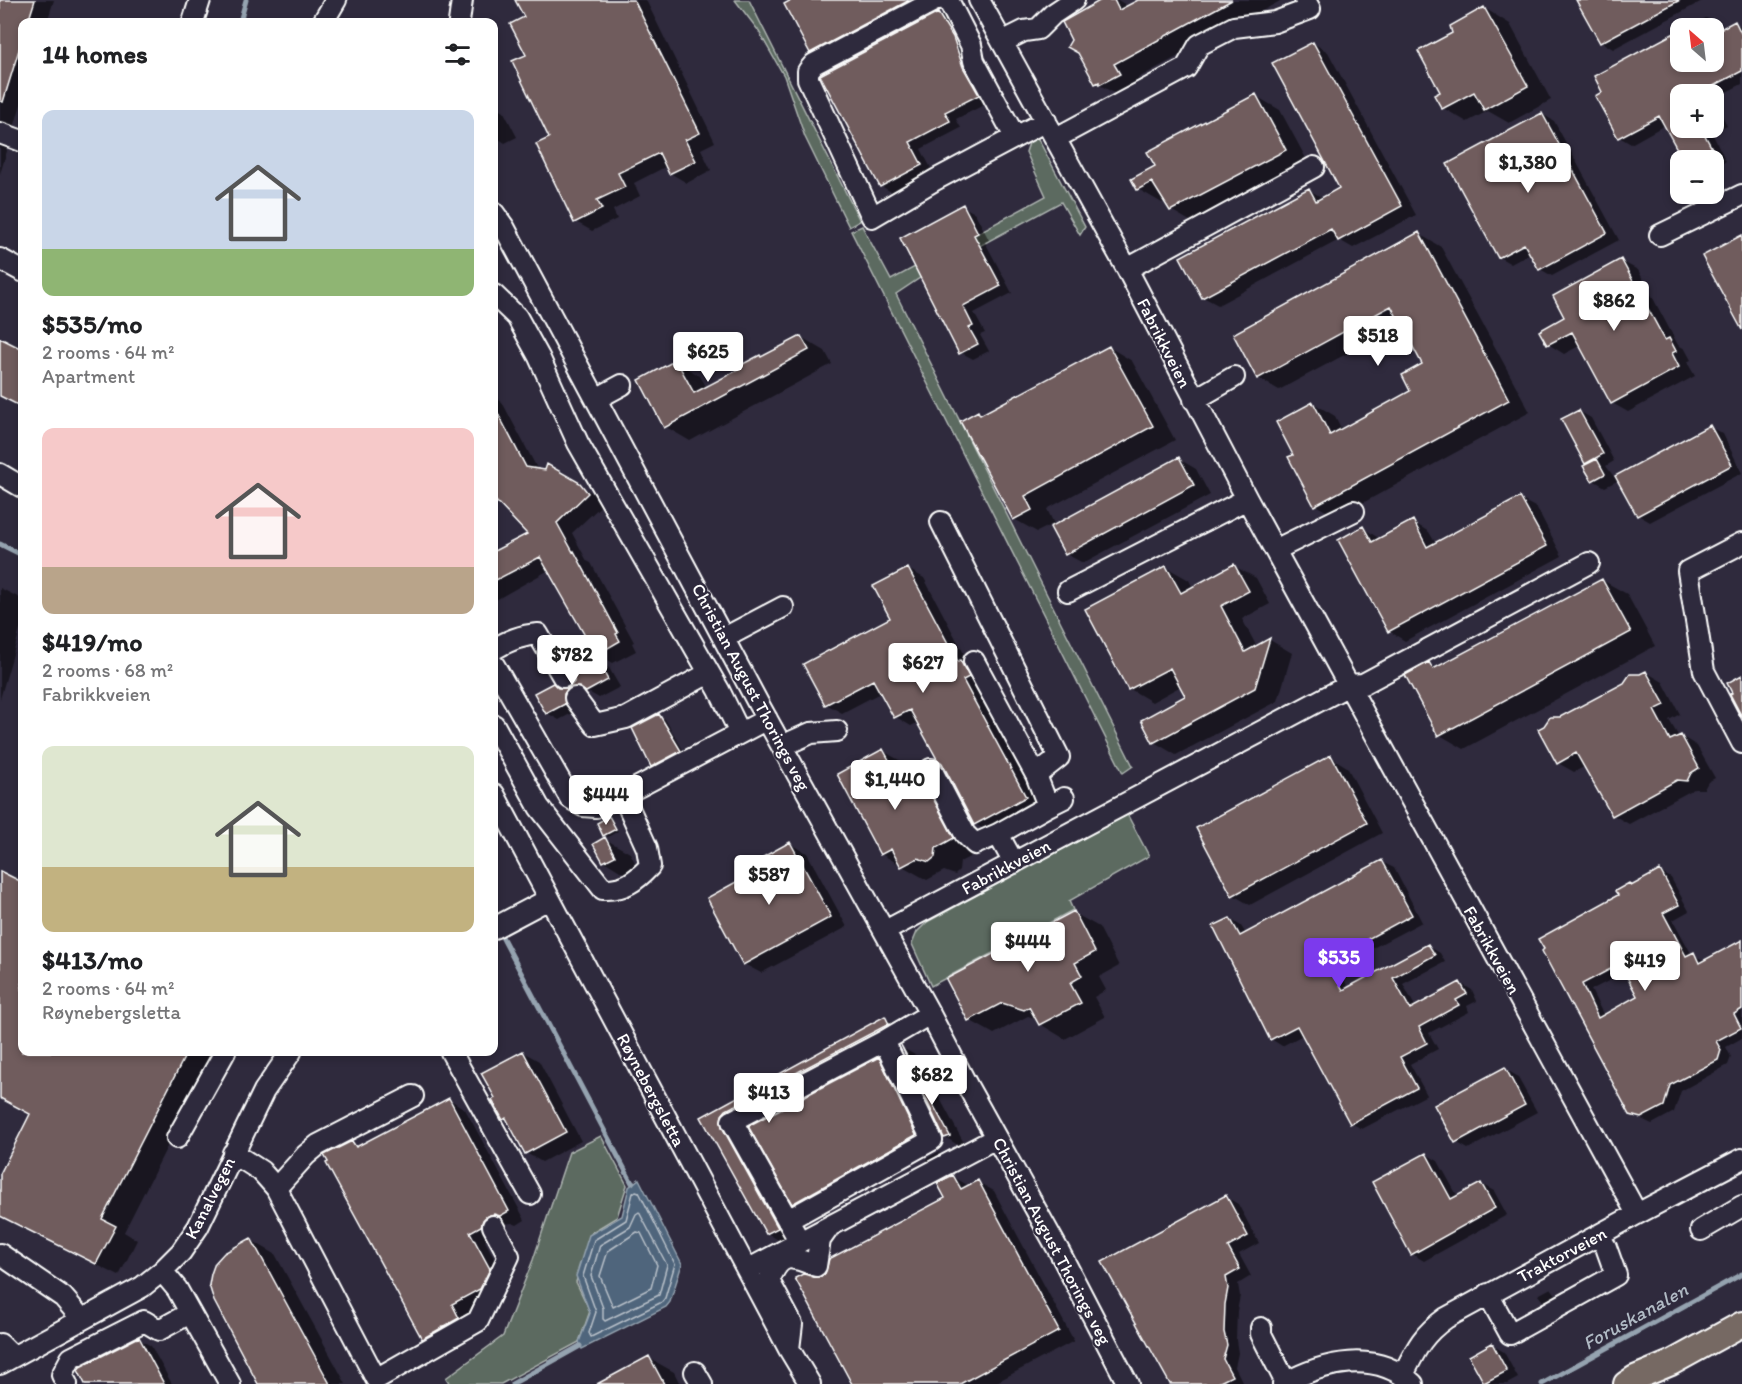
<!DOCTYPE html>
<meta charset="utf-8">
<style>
body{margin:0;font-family:Itim,sans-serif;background:#f2f2f2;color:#202124;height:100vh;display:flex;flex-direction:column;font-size:22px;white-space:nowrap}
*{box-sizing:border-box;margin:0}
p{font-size:20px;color:#757577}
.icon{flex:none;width:33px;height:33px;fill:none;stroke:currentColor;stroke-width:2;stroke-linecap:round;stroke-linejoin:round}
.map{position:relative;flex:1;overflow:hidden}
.panel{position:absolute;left:18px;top:18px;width:480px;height:1038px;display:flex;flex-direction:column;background:#fff;border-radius:12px;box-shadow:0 3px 9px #0003}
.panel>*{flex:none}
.needle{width:39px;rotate:332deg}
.tools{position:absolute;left:1670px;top:18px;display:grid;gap:12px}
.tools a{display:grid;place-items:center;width:54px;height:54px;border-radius:12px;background:#fff;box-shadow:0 3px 9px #0003;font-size:30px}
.price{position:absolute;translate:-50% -51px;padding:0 14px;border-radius:6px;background:#fff;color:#222;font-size:20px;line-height:39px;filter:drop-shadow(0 2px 3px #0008)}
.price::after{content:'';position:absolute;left:50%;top:36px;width:18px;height:14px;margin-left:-9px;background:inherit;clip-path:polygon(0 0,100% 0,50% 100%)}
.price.active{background:#7c3aed;color:#fff}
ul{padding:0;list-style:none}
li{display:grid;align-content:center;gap:12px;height:318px;padding:0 24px}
li span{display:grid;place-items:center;height:186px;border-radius:12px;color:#555}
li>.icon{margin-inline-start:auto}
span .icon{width:108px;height:108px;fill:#fffc;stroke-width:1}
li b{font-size:26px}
h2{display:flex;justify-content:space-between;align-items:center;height:72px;padding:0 24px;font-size:26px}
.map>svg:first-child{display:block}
</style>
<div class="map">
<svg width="1742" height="1384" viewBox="0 0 1742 1384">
<rect width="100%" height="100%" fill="#2f2a3d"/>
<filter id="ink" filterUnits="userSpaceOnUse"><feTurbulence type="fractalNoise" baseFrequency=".0167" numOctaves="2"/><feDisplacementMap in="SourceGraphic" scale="12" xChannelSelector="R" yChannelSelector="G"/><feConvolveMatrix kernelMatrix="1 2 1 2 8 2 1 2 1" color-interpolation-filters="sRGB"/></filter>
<g filter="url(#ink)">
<path fill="#5b6a61" stroke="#adb4b0" stroke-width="1.5" d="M735,0h14l111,221 -11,6 -44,-90 -21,-61 -26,-46z
M1037,137l48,90 -5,8 -19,-33 -141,76 -24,16 237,472 -10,7 -272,-542 11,-5 29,54 155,-84 -20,-44 4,-12z
M1127,814l22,42 -80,45 4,9 -142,76 -19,-42 5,-12 10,-10z
M601,1136l26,49 -10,32 -25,15 -16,50 14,29 -11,31 -78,42h-51l-4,-6 57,-42 30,-76 36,-108z"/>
<path fill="#4f657b" stroke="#95a3b0" stroke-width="1.5" d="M639,1179l43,85 -12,38 -4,5 -84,42 -3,-7 11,-29 -14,-37 13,-41 33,-19 7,-29z"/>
<path fill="#0007" fill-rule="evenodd" d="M0,0h54l-7,22h-25v79l-9,30 -8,8 2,12 -7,23z
M517,0h129l69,142 -14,7 10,21 -24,13 -17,-10 -3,-7 -33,17 6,13 -27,14 4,9 -25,12 -16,-9 -48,-166 -2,-38z
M795,0h140l-112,59 -12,-7z
M1104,0h14l11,7 12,-7h141l-144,78 6,10 -23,9 -25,-14z
M1578,0h126l-91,49 -12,-7z
M1486,9l24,15 41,76 -42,23 -21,-12 -21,11 -24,-14 -1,-16 12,-59 -2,-6z
M938,14l12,7 40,81 -34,17 5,9 -40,21 12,23 -40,21 -12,-7z
M1706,18l13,7 2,5 14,-7 7,4v57l-29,15 14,26 -15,8 14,28 -13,7v-8h-29l-19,-35 -34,19 -12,-7 -15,-44 76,-61v30h33v-34h-27zM1680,94h33v34h-33z
M1313,43l15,9 88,163 -63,33 -14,-8 -121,65 -15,-8 106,-107 14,8 18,-10z
M1256,96l24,14 29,54 -114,60 -24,-14 -5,-9 -4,2 -24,-14 19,-22z
M494,106l10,6 13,25 -12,6 -11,-7z
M1542,114l12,7 65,119 -67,36 -12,-7 -9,-16 -20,11 -12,-7z
M962,206l13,7 14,27 -4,2 27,51 -38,20 11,20 -5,2 9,16 -16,8 -13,-7z
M1419,234l22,13 89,165 -193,105 -22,-12 -20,-50 18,-52 22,13 7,14 70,-38 12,-27 -22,-41 -123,66 -21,-12z
M1621,261l17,9 40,75 7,4 6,11 -4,2 8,14 -67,36 -16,-9 -31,-58 -17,9 -16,-10 18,-26z
M801,337l24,14 7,13 -142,77 -24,-14 10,-65 24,14 7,12z
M0,339l22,12v55l-22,-11z
M1109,347l23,14 43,79 -128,69 8,17 124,-67 17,10 14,26 -127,68 -17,-9 -15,-29 -14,7 -23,-13 -36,-106 5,3z
M494,397l8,5 36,68 26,5 32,20 8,8 -32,30 15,28 4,2 43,79 -2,1 4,8 -23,12 -16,-9 -48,-84 -55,31v-54l2,5 33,-18 -35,-38v-18l5,-5 -5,-11z
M1579,411l12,7 23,43 -8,5 9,12 95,-51 13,7 19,39 -92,49 -12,-7 -19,-35 -14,7 -12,-7 -4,-16 -3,-1z
M1520,499l17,9 25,48 -157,85 -16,-10 -26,-103 17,11 33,-17 16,10 7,12z
M1234,566l22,12 14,26 -28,15 15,28 13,-7 22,13 -14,48 -102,54 -22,-13 33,-45 -6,-11 -29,16 -22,-13 36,-122 23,13 4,8z
M908,569l16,9 48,91 12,17 -6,4 63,117 -50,26 -16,-9 -32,-61 -24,-41 -8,4 -15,-9 -14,-25 -40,21 -16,-9 -21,-39 87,-47z
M1602,580l25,14 28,52 -191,103 -24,-14 -11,-71 9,5z
M0,588l22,11v24l-22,76z
M597,661l12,7 11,19 -21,11 -9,-5 -9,1 -5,17 -17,9 -12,-7 5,-28 8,4h9z
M1646,672l17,10 17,32 -11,6 10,17 2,-1 16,10 18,32 -7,4 -4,7h-10l-65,35 -16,-9 -27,-49 -12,6 -16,-9 2,-44z
M659,716l6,3 21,36 -28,14 -6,-3z
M883,751l25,14 14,26 5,-1 25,14 25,49 -17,9 -1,9 -4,4 -11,-4 -17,9 -46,-26z
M1331,757l16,10 35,66 -132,72 -17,-10 -35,-66z
M609,818l3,2 6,11 -10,6 -3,-2z
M605,839l25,14 9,17 -11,6 -24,-15z
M790,844l17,9 40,74 -86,46 -17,-9 25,-98z
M1382,862l12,6 28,54 -85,45 12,22 79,-43 12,7 5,9 -42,22 13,24 44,-25 12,7 5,11 -10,5 2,6 -40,21 9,16 -28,15 17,31 -65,34 -11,-6 -48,-88 -21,11 -11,-7 -41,-120 11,7 5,8z
M1660,872l11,6 18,33 -16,9 19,35 12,5 38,-18v96l-16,9 5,10 -3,8 -47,26 -7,21 -22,12 -21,-10 -87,-163 76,-55 9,-11 4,2zM1626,972l13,25 -35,19 -13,-26z
M0,873l22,11v168h193l-91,180 13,8 -18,36 -119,-60v-39l32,-63 -32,-16z
M1074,913l25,14 20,39 -20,11 7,13 -12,7 11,20 -40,22 -25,-15 -3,-5 -9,-3 -34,18 -25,-14z
M885,1018l17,10 -164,97 56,112 -11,6 -16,-10 -64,-115z
M904,1049l13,7 48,89 -4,2 -16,-10z
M523,1052l16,9 42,80 -39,21 -16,-9 -16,-31 -6,-3z
M879,1059l16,10 37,76 -122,67 -17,-9z
M1505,1069l12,7 20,36 -69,37 -12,-7z
M449,1099l16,10 60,111 -8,5 -5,-2 -8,1 -5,5 -2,6 -12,6 20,38 -9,19 -29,16 7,14 -35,19 -16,-9 -71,-195 8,4z
M938,1152l8,5 -12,8 -7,-4 -1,-2z
M1426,1154l12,7 20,36 23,-13 13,7 13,24 -83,46 -12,-7z
M952,1176l17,10 9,-4 16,9 80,150 -81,43h-140l-33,-105 127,-81z
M1226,1197l12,7 21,39 -20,11 12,22 -13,8 2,12 -3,15 -1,29 2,13 -3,14 8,16 -70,1z
M251,1240l24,14 71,130h-86z
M1551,1288l7,9 -13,7 -7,-9z
M139,1339l12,7 21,38h-85z
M1492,1345l12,7 14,26 -11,6h-19l-3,-2z
M649,1358l25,14 6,12h-80z"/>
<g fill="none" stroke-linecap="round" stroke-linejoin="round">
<path stroke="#b9c1ca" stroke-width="1.5" d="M636,1191l3,1 36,72 -10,34 -3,4 -71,35 -2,-4 7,-21 -13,-36 11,-36 32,-20 7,-27z
M639,1212l28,53 -8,30 -54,26 -2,-2v-11l-12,-32 9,-31 30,-18 6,-13z
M637,1232l4,1 16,32 -6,23 -38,19 -13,-31 8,-25z"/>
<path stroke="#95a3b0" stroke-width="5" d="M240,22l6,-22
M0,544l22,11
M499,931l133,252
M512,1384l68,-38
M1542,1384l200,-110"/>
</g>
<path fill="#705c5d" stroke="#fff" stroke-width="1.5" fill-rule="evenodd" d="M0,0h35l-7,22h-6v18l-19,62 -3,-1z
M515,0h119l66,133 -15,7 11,21 -27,13 -10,-21 -41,20 7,14 -28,13 5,9 -28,14 -38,-79 13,-6 -37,-77 14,-6 -16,-31 14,-7z
M791,0h119l-100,53 -26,-49z
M1101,0h13l5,10 19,-10h94l-118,64 6,10 -21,11v-3l-4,2 -17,-31 -11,-6 4,-7 -9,-18z
M1576,0h104l-80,43z
M1484,7l44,79 -44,24 -10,-18 -32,17 -8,-14 6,-3 -22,-41 34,-18 -2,-7z
M938,13l15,24 10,30 16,28 -34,17 5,9 -40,21 12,23 -42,22 -60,-112z
M1735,21l7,14v36l-44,23h-18v34h21l14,26 -12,6h-20l-24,-44 -41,22 -23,-42 7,-4 -8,-16 86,-46v32h33v-29z
M1313,42l89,164 -64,35 -7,-12 -129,69 -22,-41 129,-69 7,13 23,-13 -67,-125z
M1256,94l30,56 -116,61 -18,-29 -15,8 -6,-11 24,-13 -8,-14z
M1542,113l65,120 -68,37 -15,-26 -26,14 -51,-94z
M963,204l15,29 -4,2 27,51 -38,20 10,20 -4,2 9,16 -19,10 -59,-116z
M1419,232l90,168 -195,106 -26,-49 5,-2 -17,-33 37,-20 17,33 80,-44 -8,-16 20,-11 -31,-58 -134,73 -24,-45z
M1742,235v95l-40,-74z
M1621,259l44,81 4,-2 7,13 -4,2 7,14 -68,37 -39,-72 -25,13 -8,-14 25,-14 -11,-21z
M801,336l8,14 -145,78 -25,-48 37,-20 18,33 44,-23 -1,-3 23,-12 1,2z
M0,338l22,11v58l-22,-11z
M1109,346l44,80 -128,70 7,14 -19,10 -53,-99 18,-10 2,4z
M494,406l32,61 19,3 2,-6 33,19 8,10 -31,30 16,29 1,-1 44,82 -2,1 4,7 -24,14 -56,-98 -46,24v-30l33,-17 -33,-35z
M1579,410l24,44 -18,10 -24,-45z
M1710,425l22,40 -95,51 -22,-40z
M1179,457l15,28 -129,70 -15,-28z
M1597,459l8,15 -13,7 -9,-15z
M1520,497l27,49 -159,86 -50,-92 25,-14 9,16 41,-22 14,27z
M1234,564l15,27 -28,15 24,46 25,-14 -15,50 -102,55 -12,-23 44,-24 -15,-28 -42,22 -43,-81 81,-43 15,27z
M908,568l50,94 2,-2 9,17 -6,3 63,117 -52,28 -32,-62 -5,-4 -27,-49 -16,8 -21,-38 -48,25 -22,-41 87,-46 -17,-32z
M1602,579l29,53 -193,104 -33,-61 24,-13 4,7z
M597,659l11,21 -22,12 -7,-5 -11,1 -4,6 1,10 -19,10 -12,-21 19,-10 5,5h10l6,-6v-10z
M1646,671l19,34 -11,5 16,30 11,-5 18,33 -8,5 -4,8 -10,-1 -65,36 -36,-63 -19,11 -19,-35 6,-3 6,-9h10l64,-34 6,-9h10z
M1742,675v42l-12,-23 2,-1 -5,-10z
M659,714l22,37 -30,16 -19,-39z
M883,749l26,47 16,-8 3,1 26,49 -18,10 -1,9 -6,5 -11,-4 -17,9 -10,-18 -11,6 -43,-81z
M1331,755l36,68 -135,73 -36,-68z
M609,816l7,13 -13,7 -6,-13z
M605,837l10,19 -12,6 -10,-18z
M790,842l41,75 -88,48 -36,-67 60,-33 -4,-8z
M1382,860l30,55 -85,46 16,29 85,-46 7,11 -42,23 17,31 50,-27 7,12 -11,6 3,5 -40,22 8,16 -27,14 17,31 -67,36 -53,-98 -27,14 -57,-114 17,-8 10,18z
M1660,870l19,35 -16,8 23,43 8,-4 5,11 43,-23v69l-8,5 7,14 -25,13 5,9 -3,10 -48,25 -6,21 -23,12 -11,-3 -88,-164 2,-2 -6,-10 80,-44 -3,-4 14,-8 2,3zM1620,964l17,32 -39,22 -16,-34z
M0,871l22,11v170h165l-85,167 14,7 -20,38 -96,-48v-42l30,-60 -30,-16z
M1074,911l21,41 -20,11 7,13 -12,7 11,20 -42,22 -10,-18 -5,3 -22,-7 -34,18 -22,-42z
M885,1016l4,8 -163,86 -4,5v12l56,101 -12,6 -65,-117z
M901,1045l49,91 -6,2z
M523,1051l43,81 -41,22 -19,-36 -3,2 -11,-20 3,-2 -14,-25z
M879,1057l37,78 -124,69 -44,-78z
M1505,1067l20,38 -70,38 -21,-38z
M449,1098l60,113 -9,5 -6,-2 -7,2 -4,4 -2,6 -11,6 20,37 -10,20 -28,15 7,14 -37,21 -96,-176 2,-1 -4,-7 28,-14 4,6z
M1426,1153l25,46 30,-16 14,25 -84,47 -39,-73z
M953,1175l8,14 17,-9 81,151 -99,53h-108l-57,-106 8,-4 16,3 6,-3 4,-15 116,-61 -8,-15z
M1226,1195l22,41 -20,11 12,22 -14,8 2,11 -3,16 -1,28 3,13 -4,14 9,17 -16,8h-46l-68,-122z
M251,1238l33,61 46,85h-72l-44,-83 -5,-16 2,-11 4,-11 9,-10z
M139,1337l25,47h-79l-7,-14 2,-3z
M1492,1343l15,28 -23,12 -15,-27z
M649,1356l15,28h-67z"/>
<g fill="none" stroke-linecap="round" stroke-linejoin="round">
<defs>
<path id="minor" d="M936,0l-122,64 -6,7v8l64,138 63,-37 111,-59
M948,0l23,45 3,16 41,76
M979,0l148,269 120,230 390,715
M193,22l7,-22
M323,22l13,-22
M459,22l3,-22
M1002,42l22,-11 14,-2 15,-15 21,-14
M0,133l22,8
M1056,138l130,-70 13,-23 35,-18 41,-5 35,-13 -5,-9
M494,213l10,14 255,478 171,309 38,73 92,166 68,131
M1660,235l82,-40
M0,259l22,12
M1127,269l187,-102
M494,295l23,22 22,40 39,86 141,247 21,43
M596,399l26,-14
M1194,400l40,-23
M0,474l22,13
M941,522l118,235 -23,18 12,31 -50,28
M1742,543l-54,28 16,100 38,72
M1275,550l79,-39
M1068,591l179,-92
M724,638l59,-31
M494,649c14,-8 27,-14 44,-15l25,43
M974,661l62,114
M494,665l76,133 13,8 13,1 27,-12 144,-76
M575,698l20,27 31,-7 83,-45
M494,725l45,82 64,82c21,1 33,-8 47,-23l-3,-18 -24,-53
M782,746l29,-13 26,-2
M931,769l34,65 10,10 23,-10 16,29
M494,794l295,555 21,35
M1048,806l16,-8
M494,928l55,-29
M885,931l464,-246 14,-1 226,-121
M451,1052l79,142
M177,1138l48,-86
M233,1153l28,18 15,17 100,191 102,-58 31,-65 -16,-30
M276,1188l30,-33 12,-10 95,-49
M788,1220l144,-80 -48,-99
M1701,1230l41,-24
M800,1242l-68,-121 152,-80 46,-27
M0,1254l63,43 19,22
M747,1270l249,-132
M162,1271l15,18 53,95
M1488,1294l22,40 106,-59 -10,-28 -7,-11
M1261,1328v6l25,49
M0,1344l13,13
M789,1349l3,-25 -23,-43c12,-30 22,-25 47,-15l4,-26 10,-14
M0,1364l142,-77 20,-16 19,-19 17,-25 66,-136 27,-39
M695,1372l7,12
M1403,1375c13,-26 19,-40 43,-57l191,-104 105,-55
M67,1384l-5,-9 9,-17 73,-37 15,9 31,-17
M1283,1384c40,-22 93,-35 130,0"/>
<path id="major" d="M1626,1384l9,-6 36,-15 71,-39"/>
</defs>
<use href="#minor" stroke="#fff" stroke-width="24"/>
<use href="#major" stroke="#fff" stroke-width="28"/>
<use href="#minor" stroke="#2f2a3d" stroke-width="20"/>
<use href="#major" stroke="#766964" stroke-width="24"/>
</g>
</g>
<g text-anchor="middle" stroke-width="4.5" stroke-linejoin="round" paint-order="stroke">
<g font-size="18" fill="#fff" stroke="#2f2a3d">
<text transform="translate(1164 343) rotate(63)" y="6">Fabrikkveien</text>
<text transform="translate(751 687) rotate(62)" y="6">Christian August Thorings veg</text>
<text transform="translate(1006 867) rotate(-28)" y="6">Fabrikkveien</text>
<text transform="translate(1492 950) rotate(61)" y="6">Fabrikkveien</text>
<text transform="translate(651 1090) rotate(62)" y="6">Røynebergsletta</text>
<text transform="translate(210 1198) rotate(-63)" y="6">Kanalvegen</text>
<text transform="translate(1052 1241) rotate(62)" y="6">Christian August Thorings veg</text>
<text transform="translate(1562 1255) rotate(-28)" y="6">Traktorveien</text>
</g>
<g font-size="20" font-style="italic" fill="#b0bac4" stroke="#2f2a3d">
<text transform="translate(1635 1316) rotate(-29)" y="7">Foruskanalen</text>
</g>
</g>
</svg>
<div class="tools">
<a><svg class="needle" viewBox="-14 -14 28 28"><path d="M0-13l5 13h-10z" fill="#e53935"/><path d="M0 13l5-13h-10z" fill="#757577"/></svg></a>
<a>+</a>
<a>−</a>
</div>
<b class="price" style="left:1528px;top:194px">$1,380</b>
<b class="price" style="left:1614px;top:332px">$862</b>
<b class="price" style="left:1378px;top:367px">$518</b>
<b class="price" style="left:708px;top:383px">$625</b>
<b class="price" style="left:572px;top:686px">$782</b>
<b class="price" style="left:923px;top:694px">$627</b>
<b class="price" style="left:895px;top:811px">$1,440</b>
<b class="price" style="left:606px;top:826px">$444</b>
<b class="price" style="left:769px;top:906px">$587</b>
<b class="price" style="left:1028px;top:973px">$444</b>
<b class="price active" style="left:1339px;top:989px">$535</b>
<b class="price" style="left:1645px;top:992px">$419</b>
<b class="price" style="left:932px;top:1106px">$682</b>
<b class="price" style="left:769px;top:1124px">$413</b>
<section class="panel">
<h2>14 homes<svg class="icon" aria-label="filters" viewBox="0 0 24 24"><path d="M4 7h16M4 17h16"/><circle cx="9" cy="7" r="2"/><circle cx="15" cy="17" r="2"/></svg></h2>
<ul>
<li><span style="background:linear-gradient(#c9d6e8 75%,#8fb573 0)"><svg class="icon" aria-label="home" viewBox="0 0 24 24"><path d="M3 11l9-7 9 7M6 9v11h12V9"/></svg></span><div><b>$535/mo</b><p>2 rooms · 64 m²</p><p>Apartment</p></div></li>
<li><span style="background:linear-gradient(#f6c9c9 75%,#b9a48a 0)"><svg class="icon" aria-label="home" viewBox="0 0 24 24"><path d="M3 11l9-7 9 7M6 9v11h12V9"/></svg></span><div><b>$419/mo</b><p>2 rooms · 68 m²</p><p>Fabrikkveien</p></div></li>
<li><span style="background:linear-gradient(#dfe7d0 65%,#c2b280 0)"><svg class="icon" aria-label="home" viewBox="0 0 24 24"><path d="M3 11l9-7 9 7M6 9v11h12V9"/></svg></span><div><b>$413/mo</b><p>2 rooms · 64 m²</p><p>Røynebergsletta</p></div></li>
</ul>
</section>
</div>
